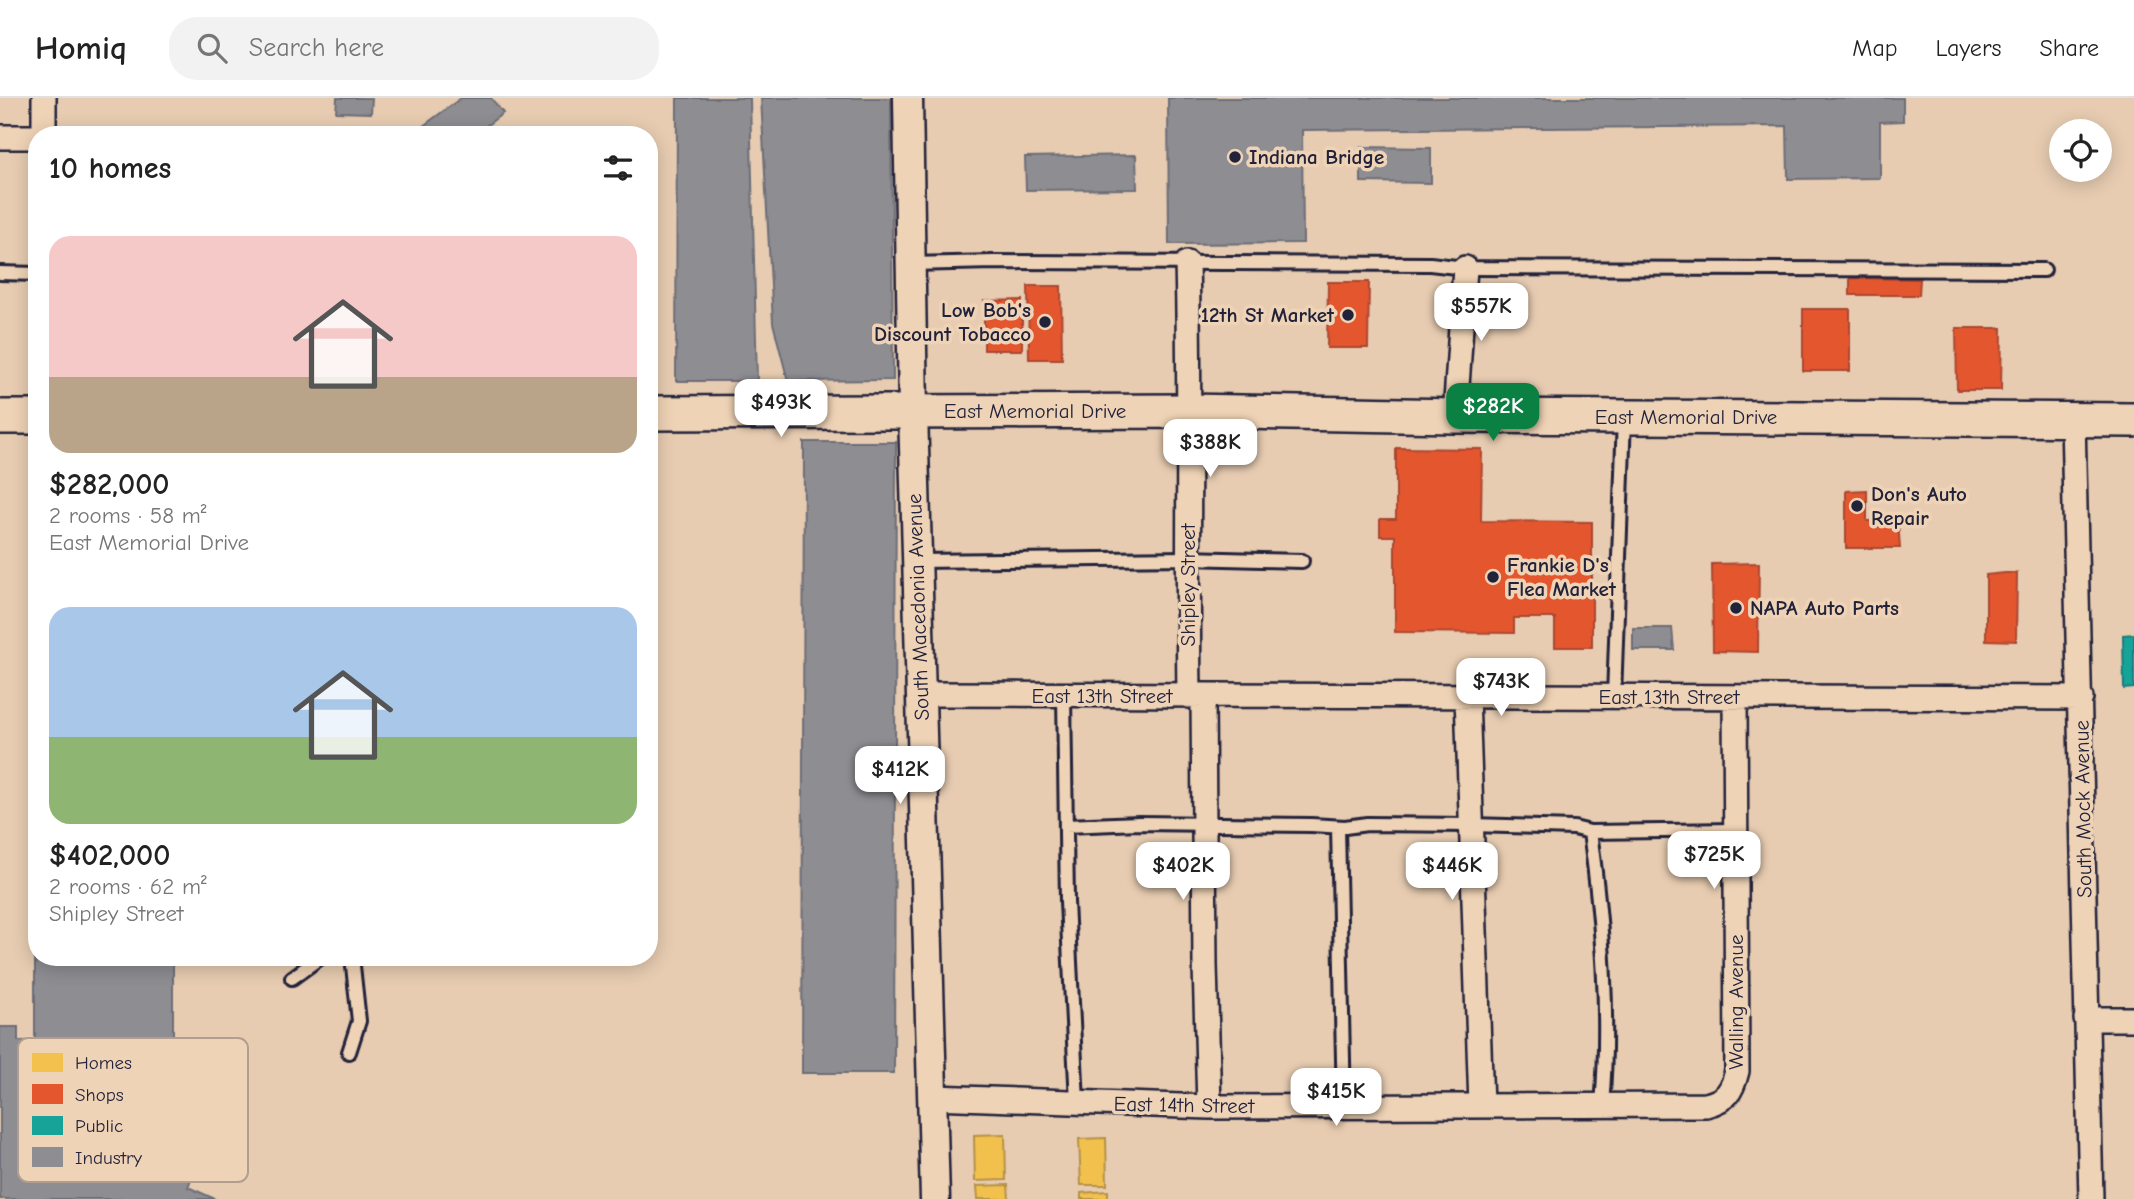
<!DOCTYPE html>
<meta charset="utf-8">
<style>
body{margin:0;font-family:"Comic Neue",sans-serif;background:#f2f2f2;color:#222;height:100vh;display:flex;flex-direction:column;font-size:26px;white-space:nowrap}
*{box-sizing:border-box;margin:0}
p{font-size:23px;color:#767676}
.icon{flex:none;width:38px;height:38px;fill:none;stroke:currentColor;stroke-width:2;stroke-linecap:round;stroke-linejoin:round}
.map{position:relative;flex:1;overflow:hidden}
.sheet{position:absolute;left:28px;top:28px;width:630px;height:840px;display:flex;flex-direction:column;background:#fff;border-radius:28px;box-shadow:0 4px 18px #0003}
.sheet>*{flex:none}
.controls{position:absolute;left:2049px;top:21px;display:grid;gap:14px}
.controls a{display:grid;place-items:center;width:63px;height:63px;border-radius:50%;background:#fff;box-shadow:0 4px 18px #0003;font-size:35px}
.price{position:absolute;translate:-50% -60px;padding:0 16px;border-radius:14px;background:#fff;color:#222;font-size:23px;line-height:46px;filter:drop-shadow(0 2px 4px #0008)}
.price::after{content:'';position:absolute;left:50%;top:42px;width:21px;height:16px;margin-left:-10px;background:inherit;clip-path:polygon(0 0,100% 0,50% 100%)}
.price.active{background:#0b8043;color:#fff}
ul{padding:0;list-style:none}
li{display:grid;align-content:center;gap:14px;height:371px;padding:0 21px}
li span{display:grid;place-items:center;height:217px;border-radius:21px;color:#555}
li>.icon{margin-inline-start:auto}
span .icon{width:126px;height:126px;fill:#fffc;stroke-width:1}
li b{font-size:30px}
h2{display:flex;justify-content:space-between;align-items:center;height:84px;padding:0 21px;font-size:30px}
header{display:flex;align-items:center;gap:42px;box-sizing:border-box;height:98px;padding:0 35px;background:#fff;border-bottom:2px solid #e0e0e0}
header strong{font-size:33px}
nav{display:flex;gap:38px;margin-inline-start:auto;font-size:24px}
.search{width:490px;height:63px;background:#f2f2f2;display:flex;align-items:center;gap:18px;box-sizing:border-box;padding:0 24px;border-radius:28px;color:#767676;font-size:26px}
.map>svg:first-child{display:block}
</style>
<header>
<strong>Homiq</strong>
<div class="search"><svg class="icon" aria-label="search" viewBox="0 0 24 24"><circle cx="10" cy="10" r="6"/><path d="M15 15l6 6"/></svg>Search here</div>
<nav><a>Map</a><a>Layers</a><a>Share</a></nav>
</header>
<div class="map">
<svg width="2134" height="1101" viewBox="0 0 2134 1101">
<rect width="100%" height="100%" fill="#e7ccb1"/>
<filter id="ink" filterUnits="userSpaceOnUse"><feTurbulence type="fractalNoise" baseFrequency=".0143" numOctaves="2"/><feDisplacementMap in="SourceGraphic" scale="14" xChannelSelector="R" yChannelSelector="G"/><feConvolveMatrix kernelMatrix="1 2 1 2 8 2 1 2 1" color-interpolation-filters="sRGB"/></filter>
<g filter="url(#ink)">
<path fill="#f2c14e" stroke="#b49148" stroke-width="2" d="M1005,1036l1,46 -31,1 -1,-46z
M1106,1040l1,47h-26l-2,-46z
M1008,1087l1,14h-31l-1,-13z
M1108,1093v8h-27v-6z"/>
<path fill="#e4572e" stroke="#aa4732" stroke-width="2" d="M1850,180l70,1 -1,16h-69z
M1328,184h41l-1,66h-41z
M1028,188h33l1,73h-33z
M1022,202v50h-38v-49z
M1803,211h47v62h-47z
M1956,230h46l-1,62h-44z
M1396,350l86,1 -1,72 111,1v125h-37v-29h-41v15l-119,-1v-96h-15v-17h16z
M1867,392v31l31,-1 2,28h-54v-57z
M1759,465l-1,89 -45,-1 -1,-87z
M2005,475h12l-1,68 -30,-1v-65z"/>
<path fill="#17a398" stroke="#1a7c7c" stroke-width="2" d="M2134,536v54l-10,1 -1,-54z"/>
<path fill="#8d8d92" stroke="#6d6d78" stroke-width="2" d="M337,0h35l-1,15 -35,-1z
M461,0h30l12,15 -29,22h-63z
M677,0h73l7,283h-81z
M761,0h130l2,282 -105,1 -15,-58z
M1168,0h735v23l-23,1v56l-92,1 -1,-53 -485,4 1,113 -134,1z
M1361,49l70,1v35l-70,-1z
M1136,57l1,34 -111,1 -1,-33z
M804,344h92l-2,631h-92z
M1633,530h39l2,22h-41z
M35,806h2v53h136v145l42,16 -27,69 27,12h-215v-172h18v14h17z"/>
<g fill="none" stroke-linecap="round" stroke-linejoin="round">
<defs>
<path id="service" d="M910,166l84,-2 436,2 35,4 579,2
M0,175l37,1
M917,463l271,-3 114,3
M1064,597l3,207 10,200
M1614,599l10,-280
M1066,728l73,-3 172,2 34,2 22,-3 104,1 103,3 16,4 146,-2
M1338,729l6,279
M1590,734c12,90 20,182 12,273
M292,880l29,-21
M349,954l10,-31 -7,-64"/>
<path id="minor" d="M44,0v37
M0,39h37
M1187,165c4,144 0,289 2,433
M1455,318l10,-148
M2073,322l18,779
M921,596l1160,4
M1203,598l2,269 4,142
M1467,598l14,410
M2086,921h48
M933,999l276,10 497,-2c20,-5 26,-13 31,-34l-2,-374"/>
<path id="tertiary" d="M908,0l5,313 22,788"/>
<path id="secondary" d="M649,315l540,-2 266,5 679,4
M0,319h37"/>
</defs>
<use href="#service" stroke="#22223b" stroke-width="18"/>
<use href="#minor" stroke="#22223b" stroke-width="28"/>
<use href="#tertiary" stroke="#22223b" stroke-width="33"/>
<use href="#secondary" stroke="#22223b" stroke-width="38"/>
<use href="#service" stroke="#efd3b6" stroke-width="12"/>
<use href="#minor" stroke="#efd3b6" stroke-width="23"/>
<use href="#tertiary" stroke="#efd3b6" stroke-width="28"/>
<use href="#secondary" stroke="#efd3b6" stroke-width="33"/>
</g>
</g>
<g fill="#22223b" stroke="#efd3b6" stroke-width="2.5">
<circle cx="1235" cy="59" r="7"/>
<circle cx="1348" cy="217" r="7"/>
<circle cx="1045" cy="224" r="7"/>
<circle cx="1857" cy="408" r="7"/>
<circle cx="1493" cy="479" r="7"/>
<circle cx="1736" cy="510" r="7"/>
</g>
<g text-anchor="middle" stroke-width="7" stroke-linejoin="round" paint-order="stroke">
<g font-size="21" font-weight="bold" fill="#22223b" stroke="#efd3b6" text-anchor="start">
<text x="1249" y="66">Indiana Bridge</text>
<text x="1031" y="219" text-anchor="end">Low Bob's<tspan x="1031" dy="24">Discount Tobacco</tspan></text>
<text x="1334" y="224" text-anchor="end">12th St Market</text>
<text x="1871" y="403">Don's Auto<tspan x="1871" dy="24">Repair</tspan></text>
<text x="1507" y="474">Frankie D's<tspan x="1507" dy="24">Flea Market</tspan></text>
<text x="1750" y="517">NAPA Auto Parts</text>
</g>
<g font-size="21" fill="#22223b" stroke="#efd3b6">
<text x="1035" y="320">East Memorial Drive</text>
<text x="1686" y="326">East Memorial Drive</text>
<text transform="translate(1188 487) rotate(-90)" y="7">Shipley Street</text>
<text transform="translate(918 509) rotate(-92)" y="7">South Macedonia Avenue</text>
<text x="1102" y="605">East 13th Street</text>
<text x="1669" y="606">East 13th Street</text>
<text transform="translate(2083 711) rotate(-91)" y="7">South Mock Avenue</text>
<text transform="translate(1736 904) rotate(-90)" y="7">Walling Avenue</text>
<text transform="translate(1184 1007) rotate(1)" y="7">East 14th Street</text>
</g>
</g>
<rect x="18" y="940" width="230" height="144" rx="10" fill="#efd3b6" stroke="#b29e91" stroke-width="2"/>
<rect x="32" y="955" width="31" height="19" fill="#f2c14e"/>
<rect x="32" y="986" width="31" height="20" fill="#e4572e"/>
<rect x="32" y="1018" width="31" height="19" fill="#17a398"/>
<rect x="32" y="1049" width="31" height="20" fill="#8d8d92"/>
<g font-size="19" fill="#22223b">
<text x="75" y="971">Homes</text>
<text x="75" y="1003">Shops</text>
<text x="75" y="1034">Public</text>
<text x="75" y="1066">Industry</text>
</g>
</svg>
<div class="controls">
<a><svg class="icon" aria-label="locate" viewBox="0 0 24 24"><circle cx="12" cy="12" r="6"/><path d="M12 2v4M12 18v4M2 12h4M18 12h4"/></svg></a>
</div>
<b class="price" style="left:1481px;top:245px">$557K</b>
<b class="price" style="left:781px;top:341px">$493K</b>
<b class="price active" style="left:1493px;top:345px">$282K</b>
<b class="price" style="left:1210px;top:381px">$388K</b>
<b class="price" style="left:1501px;top:620px">$743K</b>
<b class="price" style="left:900px;top:708px">$412K</b>
<b class="price" style="left:1714px;top:793px">$725K</b>
<b class="price" style="left:1183px;top:804px">$402K</b>
<b class="price" style="left:1452px;top:804px">$446K</b>
<b class="price" style="left:1336px;top:1030px">$415K</b>
<section class="sheet">
<h2>10 homes<svg class="icon" aria-label="filters" viewBox="0 0 24 24"><path d="M4 7h16M4 17h16"/><circle cx="9" cy="7" r="2"/><circle cx="15" cy="17" r="2"/></svg></h2>
<ul>
<li><span style="background:linear-gradient(#f6c9c9 65%,#b9a48a 0)"><svg class="icon" aria-label="home" viewBox="0 0 24 24"><path d="M3 11l9-7 9 7M6 9v11h12V9"/></svg></span><div><b>$282,000</b><p>2 rooms · 58 m²</p><p>East Memorial Drive</p></div></li>
<li><span style="background:linear-gradient(#a9c7e8 60%,#8fb573 0)"><svg class="icon" aria-label="home" viewBox="0 0 24 24"><path d="M3 11l9-7 9 7M6 9v11h12V9"/></svg></span><div><b>$402,000</b><p>2 rooms · 62 m²</p><p>Shipley Street</p></div></li>
</ul>
</section>
</div>
